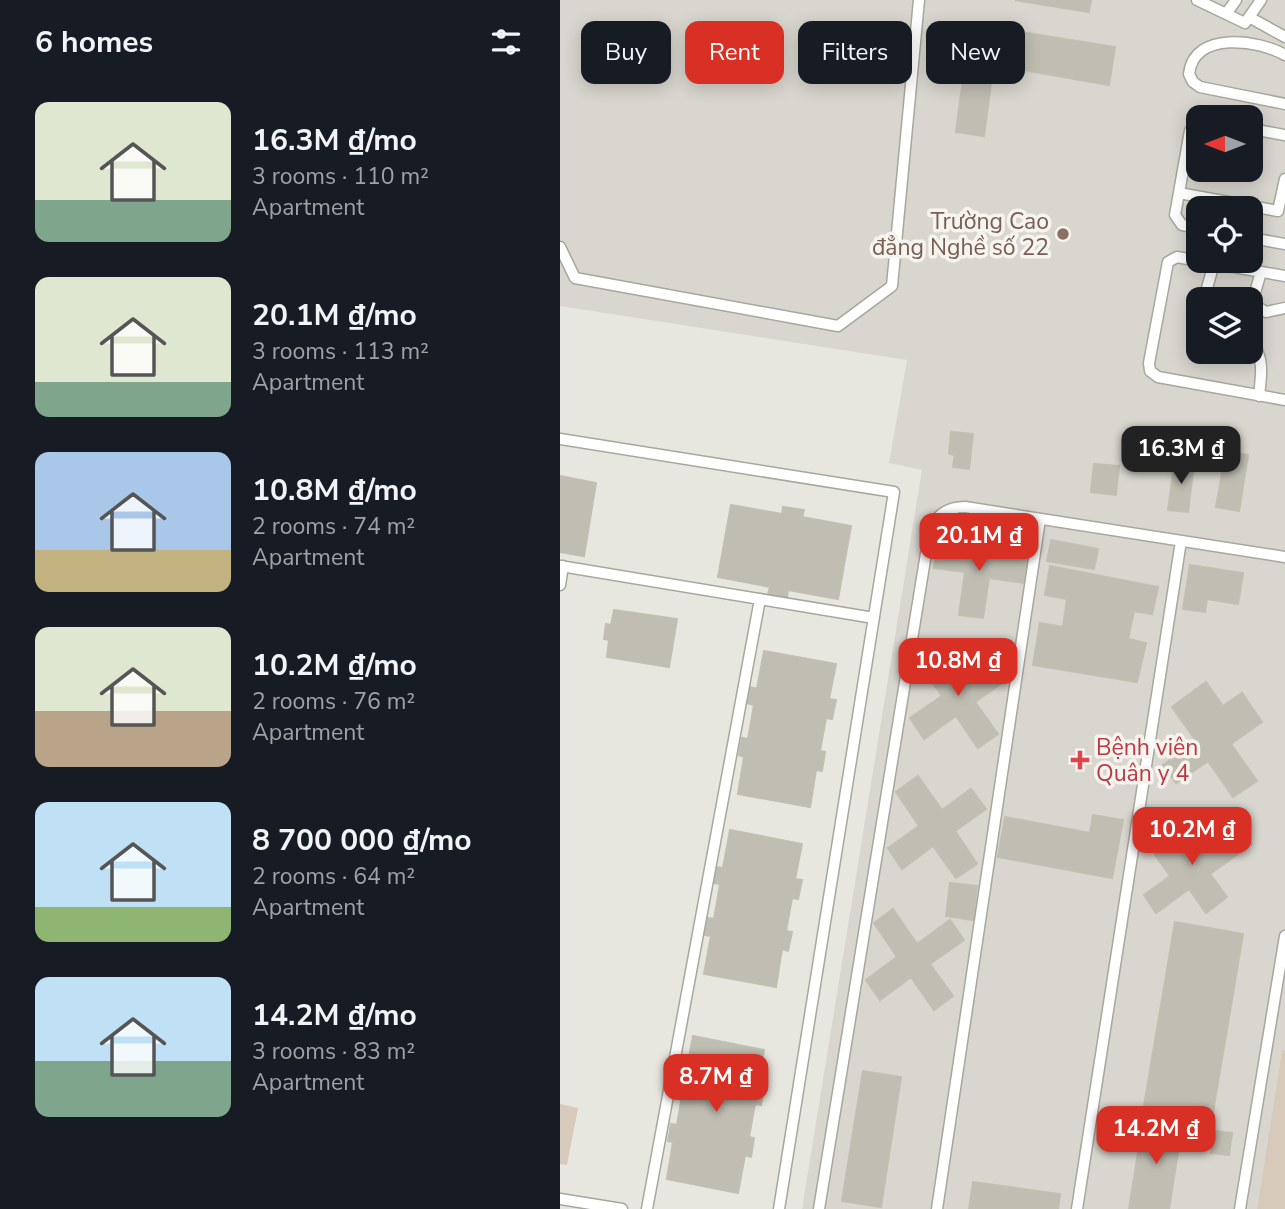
<!DOCTYPE html>
<meta charset="utf-8">
<style>
body{margin:0;font-family:"Nunito Sans",sans-serif;background:#242831;color:#f1f3f6;height:100vh;display:flex;flex-direction:column;font-size:26px;white-space:nowrap}
*{box-sizing:border-box;margin:0}
p{font-size:23px;color:#9ea1a6}
.icon{flex:none;width:38px;height:38px;fill:none;stroke:currentColor;stroke-width:2;stroke-linecap:round;stroke-linejoin:round}
.map{position:relative;flex:1;overflow:hidden}
.drawer{display:flex;flex-direction:column;background:#171b24;width:560px}
.drawer>*{flex:none}
.guide{position:absolute;left:21px;top:21px;width:598px;height:63px;display:flex;gap:14px}
.needle{width:46px;rotate:270deg}
.buttons{position:absolute;left:626px;top:105px;display:grid;gap:14px}
.buttons a{display:grid;place-items:center;width:77px;height:77px;border-radius:14px;background:#171b24;box-shadow:0 4px 18px #0003;font-size:35px}
.price{position:absolute;translate:-50% -60px;padding:0 16px;border-radius:14px;background:#d93025;color:#fff;font-size:23px;line-height:46px;filter:drop-shadow(0 2px 4px #0008)}
.price::after{content:'';position:absolute;left:50%;top:42px;width:21px;height:16px;margin-left:-10px;background:inherit;clip-path:polygon(0 0,100% 0,50% 100%)}
.price.selected{background:#222;color:#fff}
ul{padding:0;list-style:none}
li{display:flex;align-items:center;gap:21px;height:175px;padding:0 35px}
li span{display:grid;place-items:center;flex:none;width:196px;height:140px;border-radius:14px;color:#555}
li>.icon{margin-inline-start:auto}
span .icon{width:84px;height:84px;fill:#fffc;stroke-width:1}
li b{font-size:30px}
h2{display:flex;justify-content:space-between;align-items:center;height:84px;padding:0 35px;font-size:30px}
.tag{padding:0 24px;border-radius:14px;background:#171b24;box-shadow:0 4px 18px #0003;font-size:24px;line-height:63px}
.tag.selected{background:#d93025;color:#fff}
main{display:flex;flex:1;min-height:0}
.map>svg:first-child{display:block}
</style>
<main>
<section class="drawer">
<h2>6 homes<svg class="icon" aria-label="filters" viewBox="0 0 24 24"><path d="M4 7h16M4 17h16"/><circle cx="9" cy="7" r="2"/><circle cx="15" cy="17" r="2"/></svg></h2>
<ul>
<li><span style="background:linear-gradient(#dfe7d0 70%,#7fa58c 0)"><svg class="icon" aria-label="home" viewBox="0 0 24 24"><path d="M3 11l9-7 9 7M6 9v11h12V9"/></svg></span><div><b>16.3M ₫/mo</b><p>3 rooms · 110 m²</p><p>Apartment</p></div></li>
<li><span style="background:linear-gradient(#dfe7d0 75%,#7fa58c 0)"><svg class="icon" aria-label="home" viewBox="0 0 24 24"><path d="M3 11l9-7 9 7M6 9v11h12V9"/></svg></span><div><b>20.1M ₫/mo</b><p>3 rooms · 113 m²</p><p>Apartment</p></div></li>
<li><span style="background:linear-gradient(#a9c7e8 70%,#c2b280 0)"><svg class="icon" aria-label="home" viewBox="0 0 24 24"><path d="M3 11l9-7 9 7M6 9v11h12V9"/></svg></span><div><b>10.8M ₫/mo</b><p>2 rooms · 74 m²</p><p>Apartment</p></div></li>
<li><span style="background:linear-gradient(#dfe7d0 60%,#b9a48a 0)"><svg class="icon" aria-label="home" viewBox="0 0 24 24"><path d="M3 11l9-7 9 7M6 9v11h12V9"/></svg></span><div><b>10.2M ₫/mo</b><p>2 rooms · 76 m²</p><p>Apartment</p></div></li>
<li><span style="background:linear-gradient(#bfe0f5 75%,#8fb573 0)"><svg class="icon" aria-label="home" viewBox="0 0 24 24"><path d="M3 11l9-7 9 7M6 9v11h12V9"/></svg></span><div><b>8 700 000 ₫/mo</b><p>2 rooms · 64 m²</p><p>Apartment</p></div></li>
<li><span style="background:linear-gradient(#bfe0f5 60%,#7fa58c 0)"><svg class="icon" aria-label="home" viewBox="0 0 24 24"><path d="M3 11l9-7 9 7M6 9v11h12V9"/></svg></span><div><b>14.2M ₫/mo</b><p>3 rooms · 83 m²</p><p>Apartment</p></div></li>
</ul>
</section>
<div class="map">
<svg width="725" height="1209" viewBox="0 0 725 1209">
<rect width="100%" height="100%" fill="#e8e7df"/>
<path fill="#d8d6ce" fill-rule="evenodd" d="M0,0h725v1050l-3,1 -25,158h-455l120,-739 -33,-7 18,-103 -347,-54zM639,117h52v53h-52zM639,208h52v53h-52zM639,299h52v53h-52z"/>
<path fill="#d7caba" d="M722,1050h3v159h-28z
M0,1104l18,4 -11,57 -7,-1z"/>
<path fill="#c0bdb2" stroke="#c1bfb2" stroke-width="2" d="M455,0h76l-2,12z
M411,24l144,23 -6,38 -143,-25z
M403,79l28,4 -7,53 -28,-4z
M391,432l22,2 -4,35 -16,-2 2,-12 -6,-1z
M666,451l22,4 -9,56 -23,-4z
M615,460l19,3 -6,49 -20,-2z
M534,464l25,2 -3,29 -25,-3z
M0,476l36,7 -12,73 -24,-4z
M171,505l51,9 1,-7 21,3 -2,7 49,9 -13,73 -50,-9 -1,8 -19,-3 2,-8 -52,-10z
M491,540l47,9 -4,20 -47,-8z
M377,543l90,14 -3,26 -35,-5 -6,40 -24,-3 6,-43 -31,-4z
M630,565l53,8 -5,31 -31,-5 -2,13 -22,-3z
M490,566l108,21 -6,27 -18,-3 -6,28 18,4 -9,39 -104,-17 7,-42 23,4 4,-28 -22,-4z
M54,610l63,9 -8,48 -62,-10 2,-17 -5,-1 2,-15 5,1z
M379,647l23,34 32,-22 14,20 -33,23 23,32 -20,14 -22,-32 -32,23 -14,-21 32,-22 -24,-34z
M204,651l72,13 -7,35 7,1 -4,19 -6,-1 -6,33 5,1 -3,19 -6,-1 -6,37 -72,-13 6,-37 -5,-2 3,-17 6,1 6,-34 -7,-2 3,-16 7,2z
M646,682l17,24 19,-13 20,29 -31,22 26,37 -24,16 -25,-36 -32,22 -13,-18 33,-24 -24,-34z
M358,776l24,34 29,-21 15,20 -31,22 22,33 -21,14 -23,-32 -31,23 -14,-21 31,-22 -23,-34z
M533,815l30,5 -11,58 -114,-21 7,-40 85,16z
M614,822l24,34 42,-30 12,18 -42,30 17,23 -21,16 -17,-24 -33,24 -12,-18 26,-19 -24,-34z
M170,830l72,14 -7,35 7,1 -4,19 -6,-1 -6,33 6,1 -4,19 -6,-2 -6,38 -72,-13 7,-38 -6,-1 3,-17 6,1 6,-35 -7,-1 3,-16 7,1z
M390,883l27,3 -4,34 -27,-4z
M333,909l24,35 33,-24 14,20 -34,24 23,32 -19,14 -23,-33 -31,23 -14,-20 31,-23 -23,-34z
M615,922l68,12 -31,184 -68,-12z
M133,1036l71,14 -6,34 6,2 -3,19 -6,-1 -6,33 5,1 -3,19 -6,-2 -7,38 -71,-14 6,-37 -5,-1 3,-17 6,1 6,-35 -7,-1 3,-16 7,1z
M303,1071l38,6 -20,130 -39,-6z
M583,1121l39,6 -13,82h-40z
M654,1131l18,2 -3,22 -18,-2z
M413,1182l87,12 -2,15h-89z"/>
<g fill="none" stroke-linecap="round" stroke-linejoin="round">
<defs>
<path id="lane" d="M637,0l48,23 16,-23
M666,14l10,-14
M689,17l36,20
M725,55c-26,-15 -91,-25 -96,19l4,8 7,5 85,17
M639,122l-9,9 -15,84 7,10 17,3
M691,129l34,6
M619,193l99,18 7,-32
M691,238l34,6
M0,247l15,31 263,48 54,-40 27,-286
M639,261l-22,-4 -9,5 -19,101 1,8 8,6 127,23
M639,261l86,15
M701,272l-7,24 2,10 10,6 19,-4
M644,299l10,-36
M691,343c14,12 10,35 8,53
M0,439l334,53 -115,717
M0,566l314,52
M0,585l3,-19
M0,1199l62,10
M87,1209l113,-610
M259,1209l111,-680c8,-15 18,-22 35,-22l320,50
M377,1209l103,-690
M517,1209l104,-668
M680,1209l45,-273"/>
</defs>
<use href="#lane" stroke="#a8a79b" stroke-width="13"/>
<use href="#lane" stroke="#fff" stroke-width="10"/>
</g>
<circle fill="#8d6e63" stroke="#f6f4ef" stroke-width="2.5" cx="503" cy="234" r="7"/>
<path fill="#e0444e" stroke="#f6f4ef" stroke-width="2.5" d="M516.5 749.5h7v7h7v7h-7v7h-7v-7h-7v-7h7z"/>
<g text-anchor="middle" stroke-width="7" stroke-linejoin="round" paint-order="stroke">
<g font-size="23" fill="#785e54" stroke="#f6f4ef" text-anchor="end">
<text x="489" y="229">Trường Cao<tspan x="489" dy="26">đẳng Nghề số 22</tspan></text>
</g>
<g font-size="23" fill="#be3a42" stroke="#f6f4ef" text-anchor="start">
<text x="536" y="755">Bệnh viên<tspan x="536" dy="26">Quân y 4</tspan></text>
</g>
</g>
</svg>
<div class="buttons">
<a><svg class="needle" viewBox="-14 -14 28 28"><path d="M0-13l5 13h-10z" fill="#e53935"/><path d="M0 13l5-13h-10z" fill="#9ea1a6"/></svg></a>
<a><svg class="icon" aria-label="locate" viewBox="0 0 24 24"><circle cx="12" cy="12" r="6"/><path d="M12 2v4M12 18v4M2 12h4M18 12h4"/></svg></a>
<a><svg class="icon" aria-label="layers" viewBox="0 0 24 24"><path d="M12 4l9 5-9 5-9-5zM3 14l9 5 9-5"/></svg></a>
</div>
<b class="price selected" style="left:621px;top:486px">16.3M ₫</b>
<b class="price" style="left:419px;top:573px">20.1M ₫</b>
<b class="price" style="left:398px;top:698px">10.8M ₫</b>
<b class="price" style="left:632px;top:867px">10.2M ₫</b>
<b class="price" style="left:156px;top:1114px">8.7M ₫</b>
<b class="price" style="left:596px;top:1166px">14.2M ₫</b>
<div class="guide">
<a class="tag">Buy</a>
<a class="tag selected">Rent</a>
<a class="tag">Filters</a>
<a class="tag">New</a>
</div>
</div>
</main>
